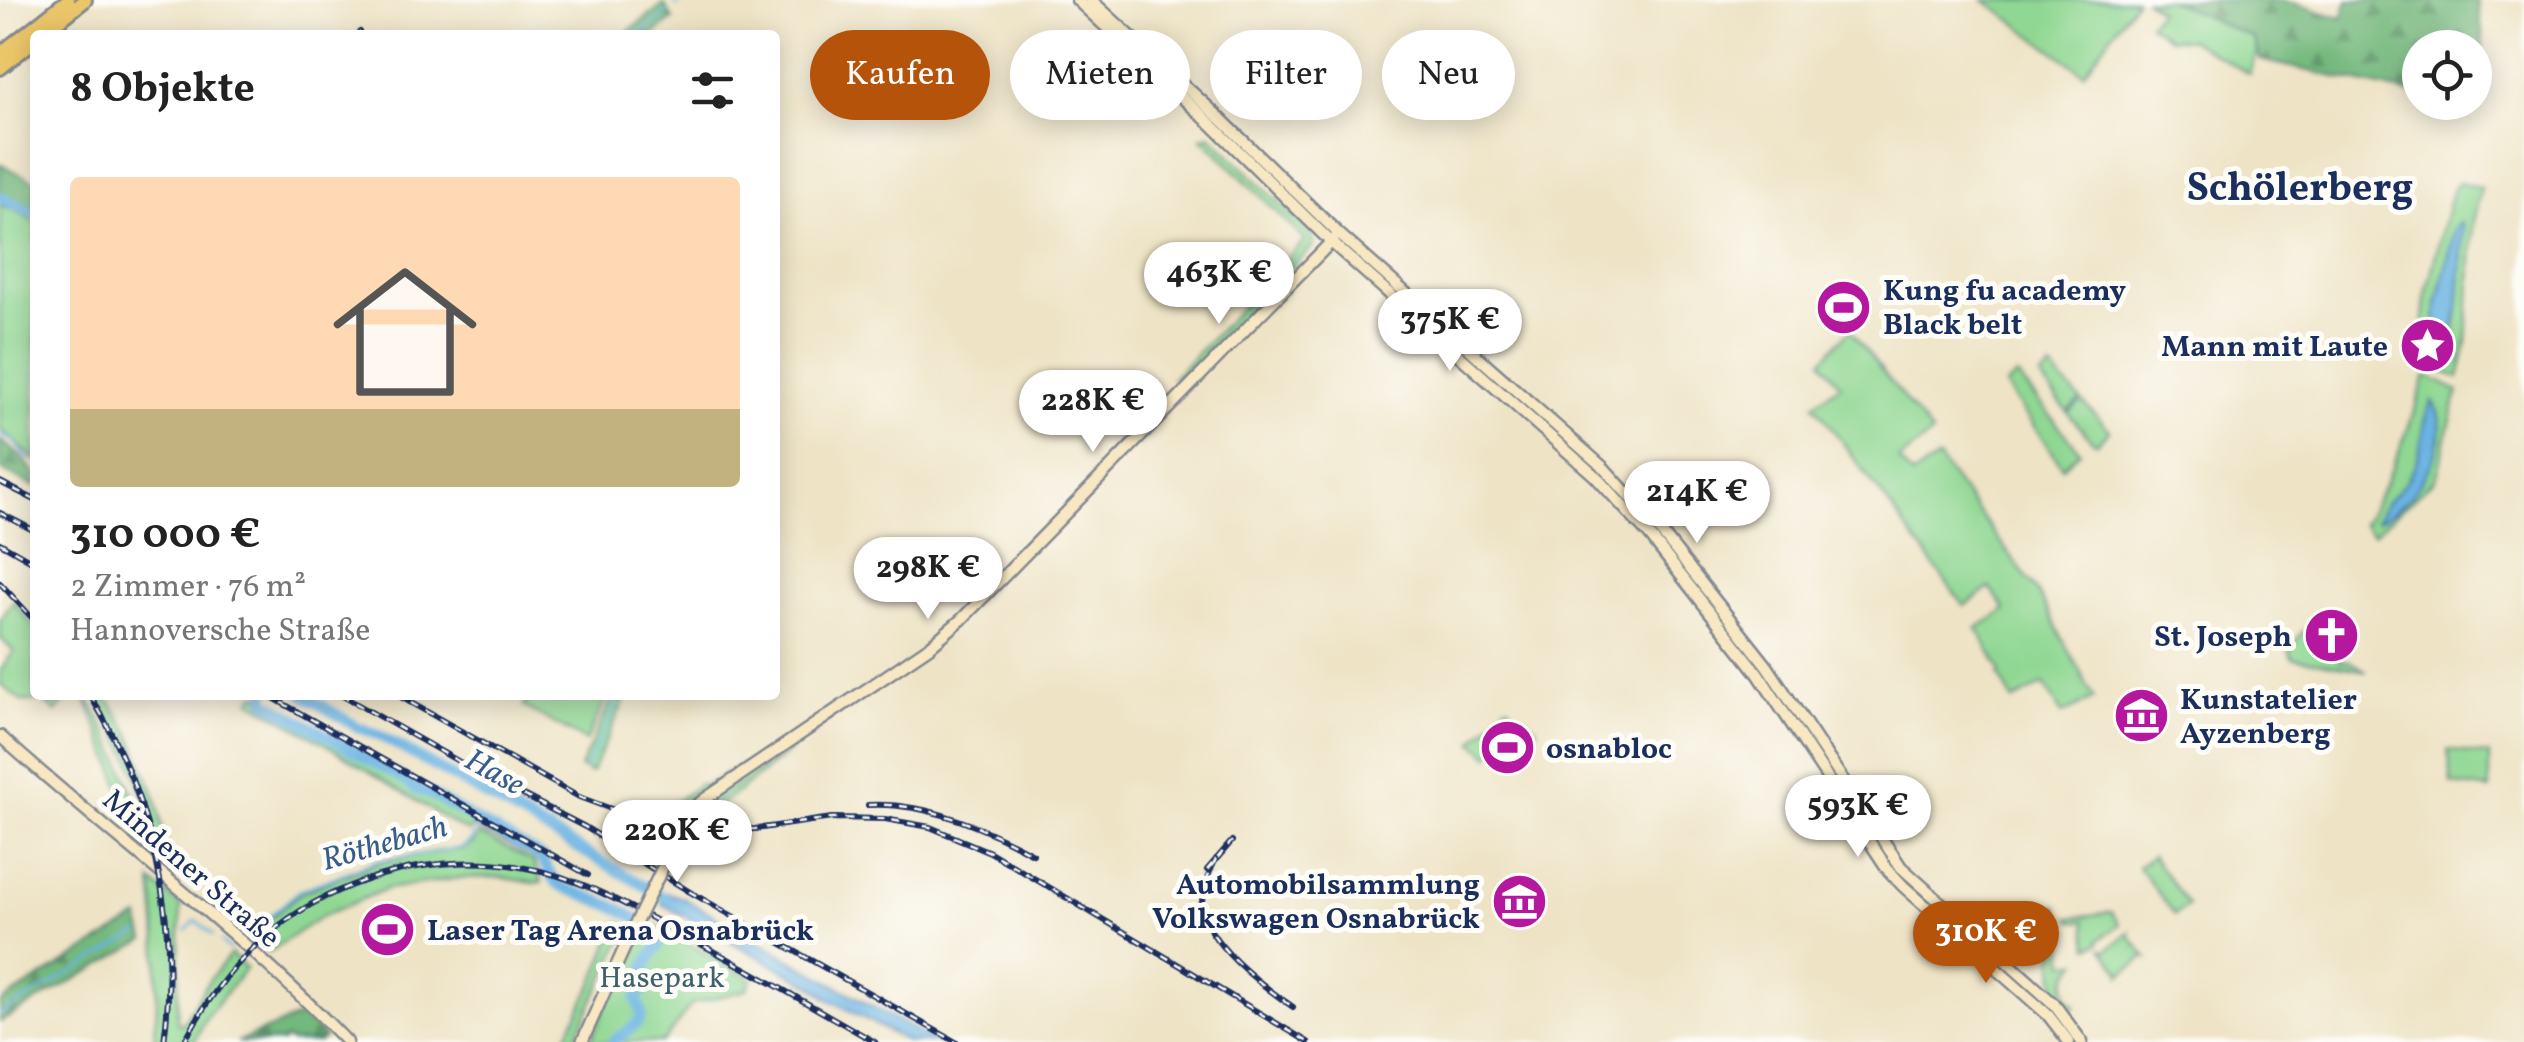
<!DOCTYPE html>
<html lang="de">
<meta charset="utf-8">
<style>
body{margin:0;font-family:Vollkorn,serif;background:#f2f2f2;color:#222;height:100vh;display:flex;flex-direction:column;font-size:38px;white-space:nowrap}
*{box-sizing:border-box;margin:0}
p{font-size:32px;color:#767676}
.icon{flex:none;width:55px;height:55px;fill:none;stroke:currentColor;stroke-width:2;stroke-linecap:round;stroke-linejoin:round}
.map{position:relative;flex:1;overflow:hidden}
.sheet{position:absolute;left:30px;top:30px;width:750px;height:670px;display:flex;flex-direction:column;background:#fff;border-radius:10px;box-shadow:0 5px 25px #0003}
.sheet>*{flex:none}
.guide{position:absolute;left:810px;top:30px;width:950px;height:90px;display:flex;gap:20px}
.tools{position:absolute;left:2402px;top:30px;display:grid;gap:20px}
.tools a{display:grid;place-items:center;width:90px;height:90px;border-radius:50%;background:#fff;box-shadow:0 5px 25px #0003;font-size:50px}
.price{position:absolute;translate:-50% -85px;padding:0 22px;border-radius:35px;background:#fff;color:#222;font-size:32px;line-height:65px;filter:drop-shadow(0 2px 5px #0008)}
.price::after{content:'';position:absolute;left:50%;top:60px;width:30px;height:22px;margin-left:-15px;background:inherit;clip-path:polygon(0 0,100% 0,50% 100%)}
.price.current{background:#b45309;color:#fff}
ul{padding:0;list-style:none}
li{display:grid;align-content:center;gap:20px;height:530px;padding:0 40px}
li span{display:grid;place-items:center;height:310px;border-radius:10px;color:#555}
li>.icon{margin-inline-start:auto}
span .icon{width:180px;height:180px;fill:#fffc;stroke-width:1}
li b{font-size:42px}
h2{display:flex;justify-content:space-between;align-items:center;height:120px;padding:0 40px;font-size:42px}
.chip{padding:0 35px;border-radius:45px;background:#fff;box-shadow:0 5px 25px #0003;font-size:35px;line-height:90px}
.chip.current{background:#b45309;color:#fff}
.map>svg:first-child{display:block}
</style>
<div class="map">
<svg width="2524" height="1042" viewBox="0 0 2524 1042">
<defs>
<pattern id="forest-firs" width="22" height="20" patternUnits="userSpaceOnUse" patternTransform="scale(2.5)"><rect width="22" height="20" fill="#73b87c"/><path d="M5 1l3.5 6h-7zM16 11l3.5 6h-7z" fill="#5e9669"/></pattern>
</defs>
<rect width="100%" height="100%" fill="#fdfcf7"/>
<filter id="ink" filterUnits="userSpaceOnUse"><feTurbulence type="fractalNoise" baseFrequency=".01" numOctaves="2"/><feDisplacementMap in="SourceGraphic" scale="20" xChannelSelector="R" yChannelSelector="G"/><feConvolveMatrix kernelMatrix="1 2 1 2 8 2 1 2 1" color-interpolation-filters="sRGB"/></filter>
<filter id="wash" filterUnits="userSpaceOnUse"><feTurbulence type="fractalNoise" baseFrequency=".0048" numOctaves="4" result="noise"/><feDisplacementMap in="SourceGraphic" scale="40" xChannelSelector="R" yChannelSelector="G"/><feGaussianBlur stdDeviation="2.25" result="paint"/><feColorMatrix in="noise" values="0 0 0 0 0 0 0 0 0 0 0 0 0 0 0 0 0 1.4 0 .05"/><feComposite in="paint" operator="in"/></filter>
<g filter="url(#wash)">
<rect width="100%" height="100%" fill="#eee3c5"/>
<path fill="#8fd792" stroke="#558378" stroke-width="2.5" d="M1984,0h152l-52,73z
M2146,0h23l84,38 4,14 -8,22 -59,-34 -21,-2 -20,-14 10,-14z
M1210,135l102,100 2,8 -2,4 -34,34 -6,-5 33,-36 -103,-102z
M2459,182l22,6 -8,34 -6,121 -8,35c-14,-6 -33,-12 -40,-25l1,-11 2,-2 5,-51 26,-102z
M0,204l25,11 10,8v237l-35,-31z
M1263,285l6,6 -76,78 -15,9h-5z
M1850,330l82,104 -33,26 13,16 26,-18 100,135 56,105 -32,16 -18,-30 -31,17 -14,-27 2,-3 -24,-43 29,-18 -16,-22 -26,18 -150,-202 26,-19 -18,-25z
M2051,369l30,31 -14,11 -27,-33z
M2017,376l63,75 -17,16 -58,-81z
M2428,376l30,15 -20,81 -4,8 -61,54 -10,-10c29,-48 45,-92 62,-146z
M2082,401l28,29 -13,13 -4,-1 -25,-29z
M13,601l22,27v67h34l-13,17 -12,-11h-23l-21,-17v-13l14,-20 -14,-13v-18z
M2303,631l13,10 -2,3 11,8 3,-3 11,7 1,5h9l18,10 -75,-13 -3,-8z
M84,695c28,36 57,111 64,156l-9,-6 -26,-80z
M96,695h10l24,38 25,62 15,67 -2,3 -7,-3 -16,-64 -16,-42z
M254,695h9l221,127 63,34 -1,8 -74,-38 -3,6 -16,-8 -129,-81 -73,-42z
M534,695h74l-22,46 -63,-35z
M614,695h13l-36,78 -11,-5z
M1507,705l4,2 -10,11 9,8 10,-11 17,13 -2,3 -5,-2 -3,4 3,4 -3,4 -15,-12 -22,27 -17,-14z
M793,748c-20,16 -39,32 -60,47 -18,13 -25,12 -39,31l-6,-1 12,-16 8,-6z
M2448,750l41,5v35l-37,-6z
M762,755c-29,19 -65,36 -83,66l-13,-3 7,-14 27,-20 4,2z
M479,834l55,28 8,20 -8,1 -36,-6 -39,1 -73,11 -64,27 -53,36 -18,-17 49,-42 77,-30 62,-12 24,-2 11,-7z
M2152,856l36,49 -13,10 -37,-48z
M152,882l29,24 -4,117 5,1 28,-45 21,-25 15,14 -39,48 -13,26h-40c5,-54 5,-107 -2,-160z
M2058,906l2,13 -2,6h2l6,38 12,-1c-14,15 -19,29 -2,44l-6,5 -14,-18 -6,-86z
M2111,912l9,12 -21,16v3l-10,4 -4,-26 -11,1 -4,-4z
M618,922l11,4 -56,116h-10l30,-58z
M656,925l96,54 -6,11 -54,14 -29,38h-73l48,-111 12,2z
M2130,932l-1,3 18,23 -3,-1 -23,19v-4l-18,-23 4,1z"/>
<path fill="url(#forest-firs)" stroke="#47746d" stroke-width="2.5" d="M2169,0h113l60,18 6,-18h129c7,39 10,57 -2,96v-48h-55v48l-160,-36 -7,-22z
M664,4l9,15 -20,16h-29z
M0,164l35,17v30l-35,-17z
M0,440l19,15 16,18v14l-35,-18z
M139,917l6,23 -145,82v-19z
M303,1015l22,22 -6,5h-27l-6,-3 -4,3h-45z"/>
<path fill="#6ab3e2" stroke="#4271a0" stroke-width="2.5" d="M2461,223l2,7c-3,37 -2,92 -15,125l-5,2 -8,-7 2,-46 18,-75z
M2432,401c28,35 -19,108 -56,120 7,-20 28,-32 37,-51 11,-22 8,-48 19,-69z
M668,893l15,5 252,144h-28l-80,-44 -13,-11 -152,-83z"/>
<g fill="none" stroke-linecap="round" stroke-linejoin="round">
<path stroke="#6ab3e2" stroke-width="2.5" d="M676,6l8,-6
M639,35l30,-24
M0,434l14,8 15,18
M585,770l36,-75
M549,832l4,-7
M186,931l10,-11 17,15
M249,934l50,-43 77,-30 87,-13 9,-9 7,-16
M221,942l9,8
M0,1014l139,-81"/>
<path stroke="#6ab3e2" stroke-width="11" d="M0,197l35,17
M265,695l1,6 137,78 14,11 11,3 108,61c12,8 11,22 24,32 29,12 88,27 99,58l-13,21 1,22 -11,10 6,17 -4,9 -25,19
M304,695l54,32 21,8c99,57 199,113 299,170"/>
</g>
</g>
<g filter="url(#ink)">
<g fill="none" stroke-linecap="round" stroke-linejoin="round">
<defs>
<path id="secondary" d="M1077,0l134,124 120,118 264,234 55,60 107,136 132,199 14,15 145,129 21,27
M1091,0l129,118 119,116 265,234 53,59 110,139 134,201 153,137 28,38
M0,736c114,103 240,194 347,306
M684,823l12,-17 9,-7 224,-152 32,-27 373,-381
M582,1042l51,-113"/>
<path id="highway" d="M41,35l44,-35
M0,54l68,-54
M0,68l35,-28"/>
</defs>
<use href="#secondary" stroke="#848992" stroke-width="15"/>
<use href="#highway" stroke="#848992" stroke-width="18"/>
<use href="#secondary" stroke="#f7e8c3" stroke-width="10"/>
<use href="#highway" stroke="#ebc669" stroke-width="12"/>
<defs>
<path id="rail" d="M356,35l4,-3
M0,482l35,18
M0,513l35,18
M0,543l35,20
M0,583l35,38
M90,695c63,103 90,227 74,347
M268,695l320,180
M341,695l124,70 120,62 105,65 266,150
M397,695l182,102 62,23 37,8 44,3 33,-2 77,-11 53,1 45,8 60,25 318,190
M868,805c58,-3 115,22 165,49
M1216,859c-7,14 -14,28 -14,45 2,39 61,82 91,103
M1207,870l25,-29
M184,1042c35,-66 85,-121 154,-151 77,-34 164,-39 243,-7 33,13 64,31 95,47 68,35 133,74 199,111"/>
</defs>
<use href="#rail" stroke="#1b2f5e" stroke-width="6"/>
<use href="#rail" stroke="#fdfcf7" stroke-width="2.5" stroke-dasharray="8" stroke-linecap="butt"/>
<defs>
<path id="secondary-bridge" d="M633,929l51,-106"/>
</defs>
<use href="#secondary-bridge" stroke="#848992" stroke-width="15" stroke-linecap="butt"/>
<use href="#secondary-bridge" stroke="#f7e8c3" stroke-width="10"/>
</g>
</g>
<defs>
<symbol id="stadium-disc" viewBox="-11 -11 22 22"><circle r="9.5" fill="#b5179e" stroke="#fdfcf7"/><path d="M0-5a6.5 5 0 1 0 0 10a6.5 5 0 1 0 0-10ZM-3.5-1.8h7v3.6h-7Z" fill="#fff"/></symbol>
<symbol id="sight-disc" viewBox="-11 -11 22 22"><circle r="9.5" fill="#b5179e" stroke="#fdfcf7"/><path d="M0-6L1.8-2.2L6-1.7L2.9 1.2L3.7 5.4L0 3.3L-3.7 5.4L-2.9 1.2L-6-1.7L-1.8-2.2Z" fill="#fff"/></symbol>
<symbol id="church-disc" viewBox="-11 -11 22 22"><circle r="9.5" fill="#b5179e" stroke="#fdfcf7"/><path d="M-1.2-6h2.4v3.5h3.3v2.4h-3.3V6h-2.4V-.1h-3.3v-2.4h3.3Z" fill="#fff"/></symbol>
<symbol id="museum-disc" viewBox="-11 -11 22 22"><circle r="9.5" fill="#b5179e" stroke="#fdfcf7"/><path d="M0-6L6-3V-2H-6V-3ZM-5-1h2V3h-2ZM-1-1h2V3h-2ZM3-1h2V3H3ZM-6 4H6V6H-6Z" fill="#fff"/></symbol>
</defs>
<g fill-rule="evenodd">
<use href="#stadium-disc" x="1812" y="276" width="63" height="63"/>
<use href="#sight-disc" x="2396" y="314" width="63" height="63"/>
<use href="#church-disc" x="2300" y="604" width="63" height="63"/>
<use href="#museum-disc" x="2110" y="684" width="63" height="63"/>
<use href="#stadium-disc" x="1476" y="716" width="63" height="63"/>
<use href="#museum-disc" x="1488" y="870" width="63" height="63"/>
<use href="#stadium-disc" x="356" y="898" width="63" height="63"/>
</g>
<g text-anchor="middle" stroke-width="10" stroke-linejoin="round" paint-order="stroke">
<g font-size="30" font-weight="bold" fill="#1b2f5e" stroke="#fdfcf7" text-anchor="start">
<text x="1883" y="300">Kung fu academy<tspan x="1883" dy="34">Black belt</tspan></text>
<text x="2388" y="356" text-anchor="end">Mann mit Laute</text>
<text x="2292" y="646" text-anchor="end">St. Joseph</text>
<text x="2180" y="709">Kunstatelier<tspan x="2180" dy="34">Ayzenberg</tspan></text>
<text x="1546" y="758">osnabloc</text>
<text x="1480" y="894" text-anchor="end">Automobilsammlung<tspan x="1480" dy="34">Volkswagen Osnabrück</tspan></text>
<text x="427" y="940">Laser Tag Arena Osnabrück</text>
</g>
<g font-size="30" fill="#1b2f5e" stroke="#fdfcf7">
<text transform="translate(192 868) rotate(41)" y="10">Mindener Straße</text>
</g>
<g font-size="30" fill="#3e616e" stroke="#fdfcf7">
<text x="662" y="987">Hasepark</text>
</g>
<g font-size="32" font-style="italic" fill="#375d8c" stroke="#fdfcf7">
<text transform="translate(495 771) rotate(29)" y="11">Hase</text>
<text transform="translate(384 842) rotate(-16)" y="11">Röthebach</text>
</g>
<g font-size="40" font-weight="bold" fill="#1b2f5e" stroke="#fdfcf7">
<text x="2300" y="200">Schölerberg</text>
</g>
</g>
</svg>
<div class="tools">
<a><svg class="icon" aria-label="locate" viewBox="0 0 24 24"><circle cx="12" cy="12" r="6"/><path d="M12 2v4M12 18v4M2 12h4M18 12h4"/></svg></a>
</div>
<b class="price" style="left:1219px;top:327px">463K €</b>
<b class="price" style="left:1450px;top:374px">375K €</b>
<b class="price" style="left:1093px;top:455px">228K €</b>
<b class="price" style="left:1697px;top:546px">214K €</b>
<b class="price" style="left:928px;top:622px">298K €</b>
<b class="price" style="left:1858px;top:860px">593K €</b>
<b class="price" style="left:677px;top:885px">220K €</b>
<b class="price current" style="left:1986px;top:986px">310K €</b>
<div class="guide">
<a class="chip current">Kaufen</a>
<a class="chip">Mieten</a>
<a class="chip">Filter</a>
<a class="chip">Neu</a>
</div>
<section class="sheet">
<h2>8 Objekte<svg class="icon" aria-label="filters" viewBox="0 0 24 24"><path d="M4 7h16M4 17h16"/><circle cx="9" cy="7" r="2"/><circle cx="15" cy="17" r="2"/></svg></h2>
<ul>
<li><span style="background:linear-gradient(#ffd9b3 75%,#c2b280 0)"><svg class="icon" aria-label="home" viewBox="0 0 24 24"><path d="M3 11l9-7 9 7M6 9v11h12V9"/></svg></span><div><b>310 000 €</b><p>2 Zimmer · 76 m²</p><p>Hannoversche Straße</p></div></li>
</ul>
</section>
</div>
